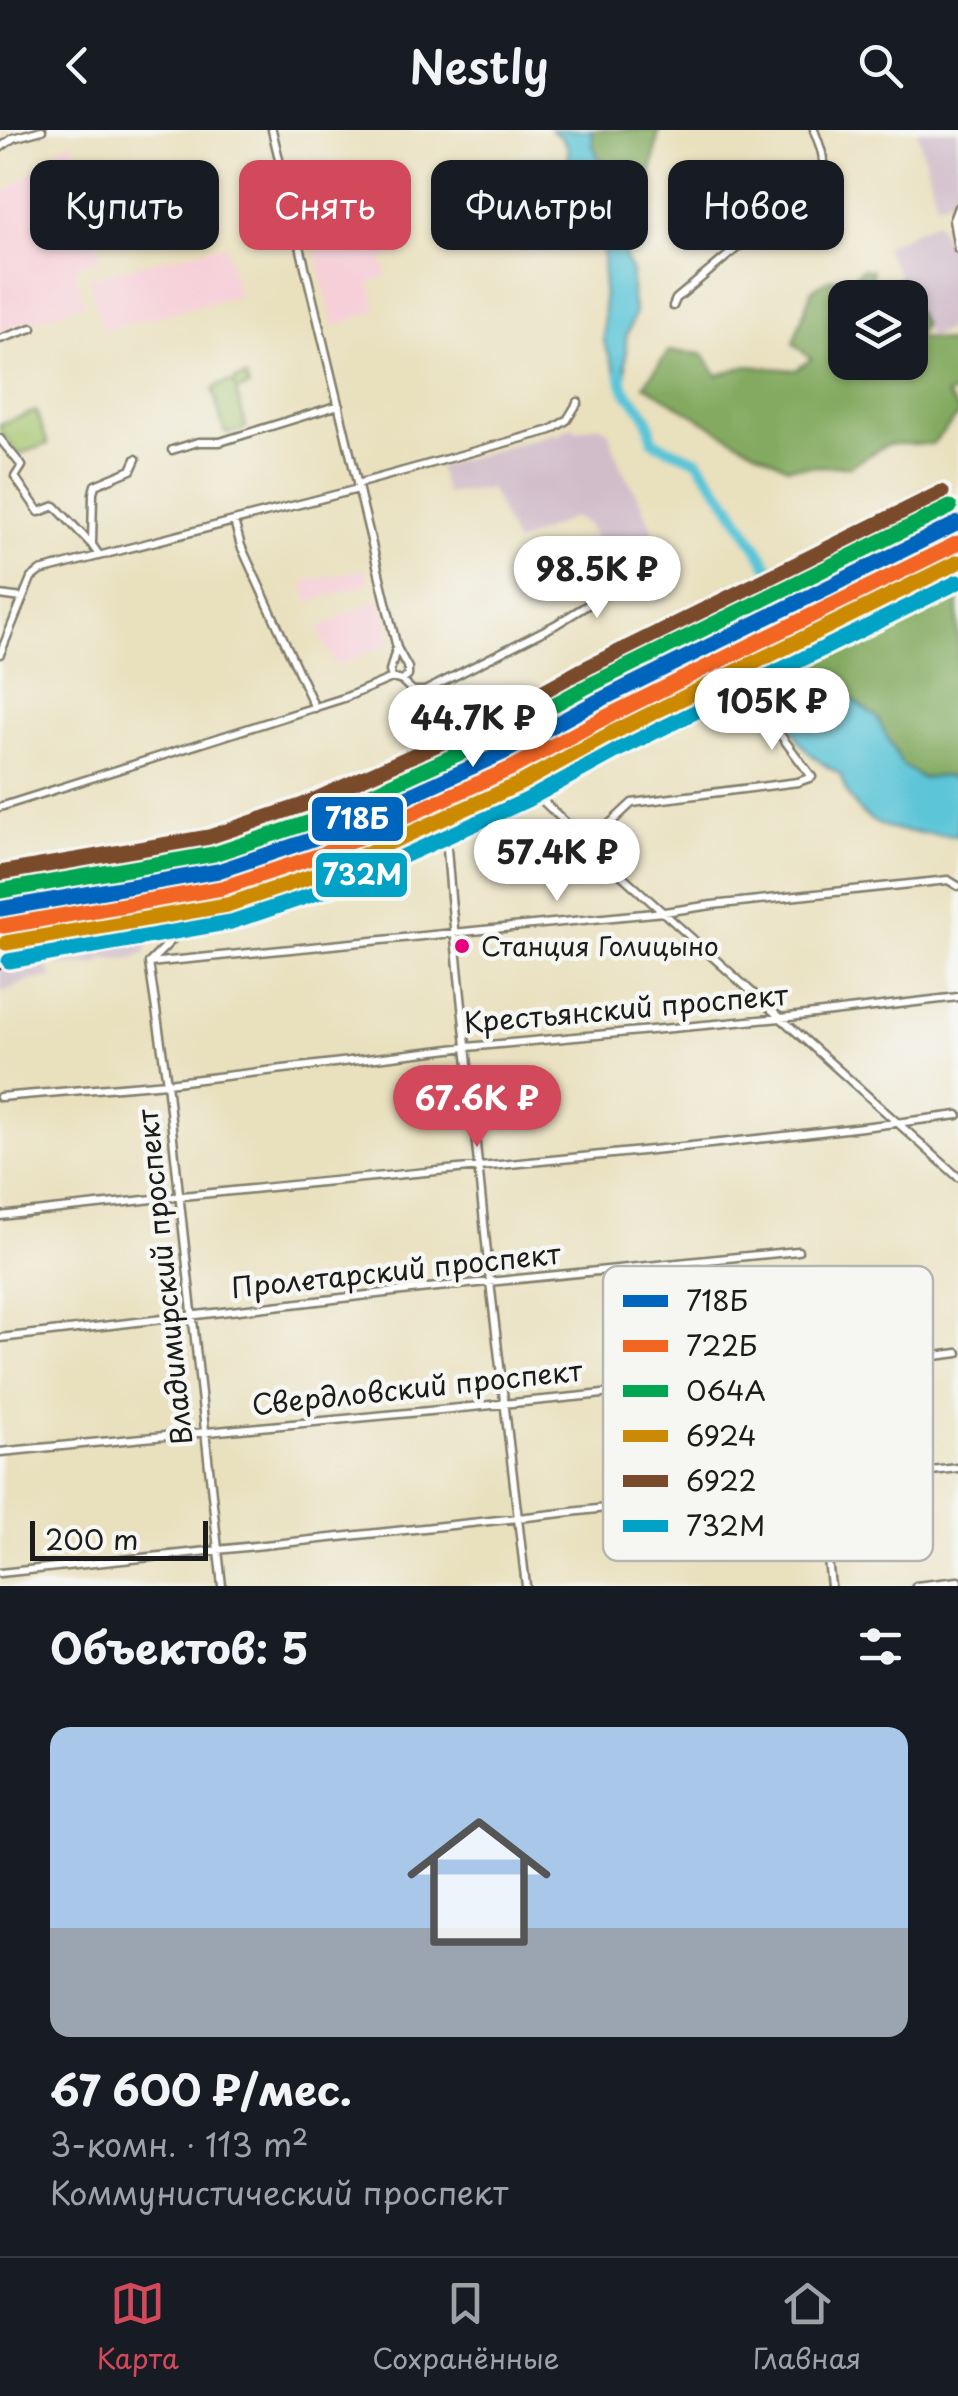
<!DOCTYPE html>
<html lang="ru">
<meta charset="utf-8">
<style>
body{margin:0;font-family:"Playpen Sans",sans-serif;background:#242831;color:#f1f3f6;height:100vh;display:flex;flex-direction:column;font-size:38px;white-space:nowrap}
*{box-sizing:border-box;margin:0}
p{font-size:32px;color:#9ea1a6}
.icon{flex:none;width:55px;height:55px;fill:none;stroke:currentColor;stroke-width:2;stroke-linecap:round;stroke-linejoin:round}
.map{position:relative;height:1456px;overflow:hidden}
.details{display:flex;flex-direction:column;background:#171b24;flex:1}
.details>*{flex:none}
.guide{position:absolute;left:30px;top:30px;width:900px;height:90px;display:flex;gap:20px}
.tools{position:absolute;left:828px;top:150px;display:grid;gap:20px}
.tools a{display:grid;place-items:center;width:100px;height:100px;border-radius:20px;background:#171b24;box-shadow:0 2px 8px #0004;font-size:50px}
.scale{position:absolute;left:30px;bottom:25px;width:178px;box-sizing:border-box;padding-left:10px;border:5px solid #1c1c1c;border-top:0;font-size:28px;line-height:35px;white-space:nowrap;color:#1c1c1c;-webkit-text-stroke:8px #f6f6f2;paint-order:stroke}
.price{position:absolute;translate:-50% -85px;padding:0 22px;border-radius:35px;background:#fff;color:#222;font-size:32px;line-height:65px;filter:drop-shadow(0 2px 5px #0008)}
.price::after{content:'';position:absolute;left:50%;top:60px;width:30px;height:22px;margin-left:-15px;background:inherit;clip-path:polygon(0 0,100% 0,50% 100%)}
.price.on{background:#d1495b;color:#fff}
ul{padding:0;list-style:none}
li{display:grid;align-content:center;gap:20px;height:530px;padding:0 50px}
li span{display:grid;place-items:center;height:310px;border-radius:20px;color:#555}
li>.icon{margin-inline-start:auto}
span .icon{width:180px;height:180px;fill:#fffc;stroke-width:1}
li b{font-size:42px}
h2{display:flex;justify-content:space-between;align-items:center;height:120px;padding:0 50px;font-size:42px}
.tag{padding:0 35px;border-radius:20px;background:#171b24;box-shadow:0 2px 8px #0004;font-size:35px;line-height:90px}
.tag.on{background:#d1495b;color:#fff}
header{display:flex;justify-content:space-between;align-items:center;height:130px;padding:0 50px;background:#171b24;font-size:45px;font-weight:600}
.menu{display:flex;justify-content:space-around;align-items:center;height:140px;border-top:2px solid #363941;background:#171b24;font-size:28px;color:#9ea1a6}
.menu a{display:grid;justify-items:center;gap:5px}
.menu .on{color:#d1495b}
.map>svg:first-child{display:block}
</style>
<header><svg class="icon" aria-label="back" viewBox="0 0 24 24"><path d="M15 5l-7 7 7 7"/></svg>Nestly<svg class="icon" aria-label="search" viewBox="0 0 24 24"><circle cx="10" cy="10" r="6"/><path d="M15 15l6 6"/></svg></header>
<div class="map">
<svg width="958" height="1456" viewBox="0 0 958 1456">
<rect width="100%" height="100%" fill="#f6f6f2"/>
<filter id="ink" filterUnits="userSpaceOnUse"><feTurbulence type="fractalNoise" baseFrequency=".01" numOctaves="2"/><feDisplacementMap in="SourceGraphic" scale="20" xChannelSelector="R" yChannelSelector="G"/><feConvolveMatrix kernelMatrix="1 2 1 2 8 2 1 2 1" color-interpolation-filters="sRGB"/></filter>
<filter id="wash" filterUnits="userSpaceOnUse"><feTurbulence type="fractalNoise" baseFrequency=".0048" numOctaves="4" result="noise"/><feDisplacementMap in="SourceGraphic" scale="40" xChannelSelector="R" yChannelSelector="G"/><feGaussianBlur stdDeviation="2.25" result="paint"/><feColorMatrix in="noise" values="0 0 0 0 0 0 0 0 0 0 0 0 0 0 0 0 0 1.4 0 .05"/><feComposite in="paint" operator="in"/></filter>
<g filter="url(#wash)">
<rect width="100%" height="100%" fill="#e9e0bd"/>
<path fill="#f6cfd8" d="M72,9l29,120 -27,9 10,36 -84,29v-136z
M385,89l15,34 -18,7 6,16 -18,7 7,28 -43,15 -19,-75z
M225,114l14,52 -136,34 -14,-52z
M365,439l4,14 -61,20 -5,-21z
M381,468l11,44 -56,25 -18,-39z"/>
<path fill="#d1bdca" d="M917,0h41v68l-21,6z
M936,91l22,46v57l-29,14 -45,-92z
M598,295l10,5 13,37 20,35 16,38 -29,13 20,-7 6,15 -28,17 -2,-2 -8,4 -29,-56 -14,-7 -58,27 -24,-55 -45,5 -8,-27 117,-34 1,3 7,-2 -1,-3 8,-3 4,-1 1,4z
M145,797l2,25 -12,6 -34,1 -1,5 -39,1 -15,-21 54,-13z
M28,802l25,46 -21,2 -32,13v-58z"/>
<path fill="#a4c46d" stroke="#607044" stroke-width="2.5" d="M246,247l3,10 -13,4 10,36 -3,3 -15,4 -4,-3 -11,-41 4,-4 12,-4 6,4 -1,-6z
M36,281l12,33 -29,10 -19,-23v-7z"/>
<path fill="#83aa60" stroke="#50633e" stroke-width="2.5" d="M592,0h67l-9,52 -15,13 -14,-18 -23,-19 -5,-13z
M861,139l11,1 -1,19 29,-11 9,19 -64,1v64h65v-63l13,26 -7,12 35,5 7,-4v53l-11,4 11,15v6l-26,28h-44l-38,22 -63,1 -64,-34 -79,-48 25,-34 34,3 14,21 29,-9 50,4 15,-11 -18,-16 19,-54 20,-11 19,3z
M958,432v219l-10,-5 -27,2 -19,-13 -25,-47 -24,-18 -45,5 -27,-56z"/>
<path fill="#5bc5d7" stroke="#3c707a" stroke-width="2.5" d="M551,0h41l1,15 5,13 23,19 14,18 -1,14 -6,15 -3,34 7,14v27l3,14 -9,25v36l-5,10 -17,-42 -1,-94 -5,-24 -11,-14 -12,-7 -7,-9v-47l-5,-8z
M853,570l24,18 25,47 19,13 27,-2 10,5v55c-55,-5 -101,0 -118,-62 -21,-11 -42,-26 -49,-50l17,-19z"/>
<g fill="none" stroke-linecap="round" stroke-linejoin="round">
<path stroke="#5bc5d7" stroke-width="11" d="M621,243c0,22 16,26 25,43 4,7 5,18 7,26l44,18 33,45 50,80
M796,491l-4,33 19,39 -3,12 8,8"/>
</g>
</g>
<g filter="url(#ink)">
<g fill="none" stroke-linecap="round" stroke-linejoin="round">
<defs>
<path id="minor" d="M272,0l125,518 11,20v8l-6,5
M0,18l13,-10 29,-8
M958,77l-5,13 5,29
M673,176l3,-7 80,-67 64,-60c8,-11 -2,-30 -6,-42
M0,209l32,-11
M0,309l22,27 -7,11 24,35 16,-6 37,39
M172,320l26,-8h22l119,-37
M357,354l194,-54 16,-10 11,-18
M234,391l7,25 74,162
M99,425l-7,-10 1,-52 2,-8 36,-15 5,-11
M0,465l22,3
M396,519l-6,22 2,7 10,3 11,10h12l130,-66 65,-40
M0,524l31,-76 9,-7 318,-82
M511,641l107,101 340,305
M443,669l8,99 39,384 36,304
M0,677l344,-109 48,-20
M588,714l44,-41 166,-21 14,-5 -33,-44 -2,-20
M150,832l52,-52 241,-111 14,-1 54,-27 17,-10 16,-16 109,-55 24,8 32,6h20l41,10 28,-5
M149,833l515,-51 48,-7 236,-25 10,6
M149,833l18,120 55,503
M0,967l167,-14 300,-36 314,-29 177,-21
M0,1086c319,-38 640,-59 958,-101
M0,1208l428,-50 370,-37
M806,1241l25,215
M0,1322c319,-32 640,-57 958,-99
M0,1443l518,-55 440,-50
M916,1456l42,-5"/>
</defs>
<use href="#minor" stroke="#827e6c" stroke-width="11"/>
<use href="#minor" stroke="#fff" stroke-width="6"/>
<path stroke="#1c1c1c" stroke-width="2.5" d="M0,839c27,-29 60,-49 97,-64"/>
<defs>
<path id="rail-1" d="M0,779l218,-38 98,-33 189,-86 91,-50 362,-179"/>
<path id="rail-2" d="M3,796l219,-38 101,-34 189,-86 92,-50 354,-175"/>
<path id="rail-3" d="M0,761l214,-37 96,-32 187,-86 91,-50 362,-179"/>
<path id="rail-4" d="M6,813l221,-38 103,-35 189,-86 93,-51 346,-171"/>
<path id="rail-5" d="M0,743l209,-36 94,-32 186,-84 91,-50 362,-179"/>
<path id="rail-6" d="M9,831l222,-39 107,-36 189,-86 93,-51 338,-167"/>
</defs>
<use href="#rail-1" stroke="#f6f6f2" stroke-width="22"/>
<use href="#rail-2" stroke="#f6f6f2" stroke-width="22"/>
<use href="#rail-3" stroke="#f6f6f2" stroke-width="22"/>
<use href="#rail-4" stroke="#f6f6f2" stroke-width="22"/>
<use href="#rail-5" stroke="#f6f6f2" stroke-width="22"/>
<use href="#rail-6" stroke="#f6f6f2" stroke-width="22"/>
<use href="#rail-1" stroke="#0065bd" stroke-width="15"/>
<use href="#rail-2" stroke="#f26522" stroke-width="15"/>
<use href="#rail-3" stroke="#00a651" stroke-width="15"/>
<use href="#rail-4" stroke="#cb8a06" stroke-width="15"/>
<use href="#rail-5" stroke="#7a4b2a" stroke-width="15"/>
<use href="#rail-6" stroke="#01a2c5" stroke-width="15"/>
</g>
</g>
<circle fill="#e5007d" stroke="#f6f6f2" stroke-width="4" cx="462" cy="816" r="9"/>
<g text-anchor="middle" stroke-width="9" stroke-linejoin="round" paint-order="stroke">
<g font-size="26" fill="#1c1c1c" stroke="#f6f6f2" text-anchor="start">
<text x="481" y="826">Станция Голицыно</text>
</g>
<g font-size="28" fill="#1c1c1c" stroke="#f6f6f2">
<text transform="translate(626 879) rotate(-5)" y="10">Крестьянский проспект</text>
<text transform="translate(396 1141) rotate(-6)" y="10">Пролетарский проспект</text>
<text transform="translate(165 1147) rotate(-96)" y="10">Владимирский проспект</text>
<text transform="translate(417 1258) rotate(-6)" y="10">Свердловский проспект</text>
</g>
</g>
<rect x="603" y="1136" width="330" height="295" rx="15" fill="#f6f6f2" stroke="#b5b5b2" stroke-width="2.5"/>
<rect x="623" y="1165" width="45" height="12" fill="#0065bd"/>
<rect x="623" y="1210" width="45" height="12" fill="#f26522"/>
<rect x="623" y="1255" width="45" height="12" fill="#00a651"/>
<rect x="623" y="1300" width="45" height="12" fill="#cb8a06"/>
<rect x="623" y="1345" width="45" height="12" fill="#7a4b2a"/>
<rect x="623" y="1390" width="45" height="12" fill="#01a2c5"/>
<g font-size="28" fill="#1c1c1c">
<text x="686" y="1181">718Б</text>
<text x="686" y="1226">722Б</text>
<text x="686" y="1271">064А</text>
<text x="686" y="1316">6924</text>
<text x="686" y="1361">6922</text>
<text x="686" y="1406">732М</text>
</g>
<g stroke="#f6f6f2" stroke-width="4">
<rect x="310" y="665" width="95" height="48" rx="10" fill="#0065bd"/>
<rect x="314" y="721" width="95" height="48" rx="10" fill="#01a2c5"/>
</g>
<g font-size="28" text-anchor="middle" font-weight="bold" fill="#fff">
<text x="357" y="699">718Б</text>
<text x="362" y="755">732М</text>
</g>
</svg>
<div class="tools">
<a><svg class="icon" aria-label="layers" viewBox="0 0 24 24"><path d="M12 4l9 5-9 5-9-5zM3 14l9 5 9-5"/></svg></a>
</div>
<div class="scale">200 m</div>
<b class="price" style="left:597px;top:491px">98.5K ₽</b>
<b class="price" style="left:772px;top:623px">105K ₽</b>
<b class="price" style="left:473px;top:640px">44.7K ₽</b>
<b class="price" style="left:557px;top:774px">57.4K ₽</b>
<b class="price on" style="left:477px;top:1020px">67.6K ₽</b>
<div class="guide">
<a class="tag">Купить</a>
<a class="tag on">Снять</a>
<a class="tag">Фильтры</a>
<a class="tag">Новое</a>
</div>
</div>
<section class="details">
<h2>Объектов: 5<svg class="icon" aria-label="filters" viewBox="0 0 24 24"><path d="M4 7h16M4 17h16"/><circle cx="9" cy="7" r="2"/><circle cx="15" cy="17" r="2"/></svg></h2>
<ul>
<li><span style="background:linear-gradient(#a9c7e8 65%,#9aa5b1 0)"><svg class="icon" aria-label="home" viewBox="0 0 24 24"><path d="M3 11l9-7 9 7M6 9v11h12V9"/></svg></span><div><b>67 600 ₽/мес.</b><p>3-комн. · 113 m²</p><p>Коммунистический проспект</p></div></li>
</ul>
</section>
<nav class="menu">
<a class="on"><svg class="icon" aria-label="map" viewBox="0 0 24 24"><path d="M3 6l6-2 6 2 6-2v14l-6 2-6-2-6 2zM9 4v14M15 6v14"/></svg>Карта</a>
<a><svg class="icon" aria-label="saved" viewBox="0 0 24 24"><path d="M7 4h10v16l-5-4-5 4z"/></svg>Сохранённые</a>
<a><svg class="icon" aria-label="home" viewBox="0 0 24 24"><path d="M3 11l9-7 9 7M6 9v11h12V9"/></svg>Главная</a>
</nav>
